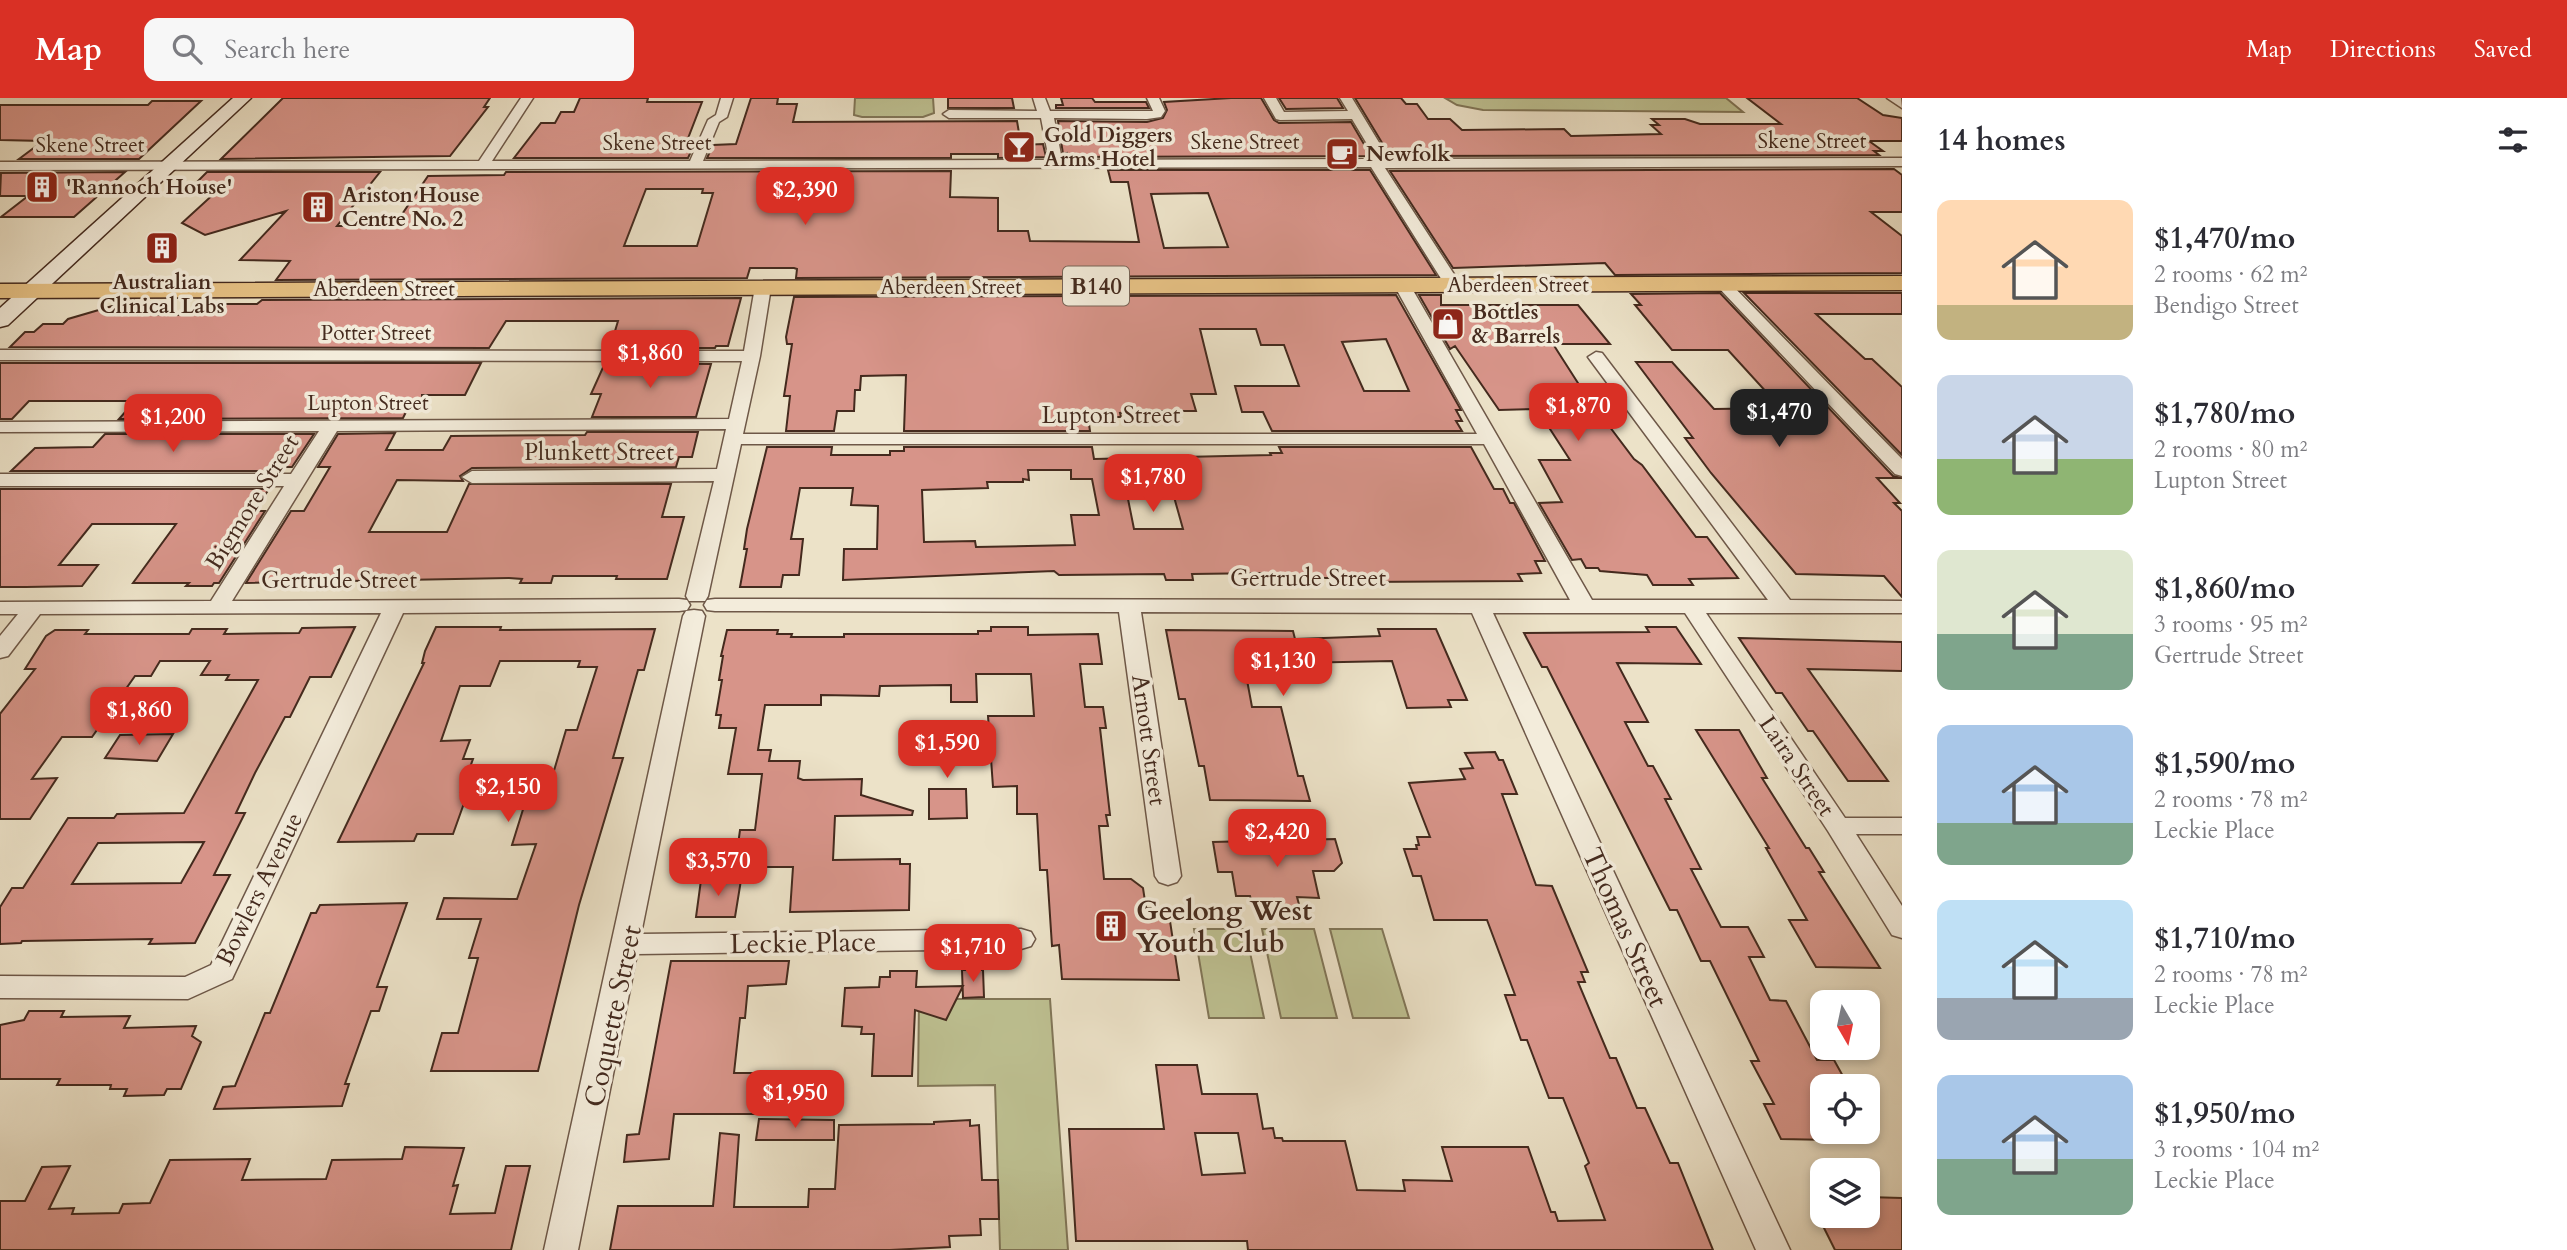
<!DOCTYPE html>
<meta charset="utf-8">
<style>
body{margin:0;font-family:Cardo,serif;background:#f7f7f7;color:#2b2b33;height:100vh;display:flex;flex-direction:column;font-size:26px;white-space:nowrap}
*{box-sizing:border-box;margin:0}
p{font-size:23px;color:#7c7c81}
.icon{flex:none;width:38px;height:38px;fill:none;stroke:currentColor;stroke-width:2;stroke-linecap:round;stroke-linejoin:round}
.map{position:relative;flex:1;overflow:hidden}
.panel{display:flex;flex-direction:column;background:#fff;width:665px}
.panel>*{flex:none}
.needle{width:46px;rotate:171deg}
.controls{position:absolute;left:1810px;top:892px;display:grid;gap:14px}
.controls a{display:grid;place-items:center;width:70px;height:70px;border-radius:14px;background:#fff;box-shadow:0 4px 10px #0003;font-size:35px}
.price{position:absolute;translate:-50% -60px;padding:0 16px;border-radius:14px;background:#d93025;color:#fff;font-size:23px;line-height:46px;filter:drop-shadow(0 2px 4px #0008)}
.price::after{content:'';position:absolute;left:50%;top:42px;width:21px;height:16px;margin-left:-10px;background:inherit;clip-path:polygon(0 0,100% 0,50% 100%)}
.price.on{background:#222;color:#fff}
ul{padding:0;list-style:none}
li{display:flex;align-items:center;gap:21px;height:175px;padding:0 35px}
li span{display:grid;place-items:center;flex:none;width:196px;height:140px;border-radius:14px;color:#555}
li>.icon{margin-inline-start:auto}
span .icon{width:84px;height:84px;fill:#fffc;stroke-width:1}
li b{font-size:30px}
h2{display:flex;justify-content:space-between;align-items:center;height:84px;padding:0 35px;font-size:30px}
header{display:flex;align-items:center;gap:42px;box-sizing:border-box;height:98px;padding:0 35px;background:#d93025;color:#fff}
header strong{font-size:33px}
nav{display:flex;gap:38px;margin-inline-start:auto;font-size:24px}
.search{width:490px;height:63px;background:#f7f7f7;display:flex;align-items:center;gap:18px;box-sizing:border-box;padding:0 24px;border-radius:14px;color:#7c7c81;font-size:26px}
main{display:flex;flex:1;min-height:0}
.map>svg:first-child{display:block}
</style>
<header>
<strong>Map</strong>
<div class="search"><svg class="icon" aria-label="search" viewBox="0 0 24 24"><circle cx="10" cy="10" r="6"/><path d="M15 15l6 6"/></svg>Search here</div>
<nav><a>Map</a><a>Directions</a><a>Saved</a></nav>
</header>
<main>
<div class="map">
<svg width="1902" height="1152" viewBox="0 0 1902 1152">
<rect width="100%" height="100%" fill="#ece2c8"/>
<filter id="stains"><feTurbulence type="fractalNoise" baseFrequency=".00286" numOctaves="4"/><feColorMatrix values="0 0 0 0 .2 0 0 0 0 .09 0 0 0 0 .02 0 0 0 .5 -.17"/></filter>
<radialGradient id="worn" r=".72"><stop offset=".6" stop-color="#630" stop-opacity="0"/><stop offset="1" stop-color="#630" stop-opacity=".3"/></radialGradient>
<path fill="#bec192" stroke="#817658" stroke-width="2" d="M855,0h78l1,15 -11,4h-61l-8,-2z
M1445,0h281l17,14 -260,-2 -26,-5z
M1194,831h51l19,89h-55z
M1262,831h52l23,89h-56z
M1330,831h52l27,89h-56z
M919,901h131l18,251h-68l-5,-165 -77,1z"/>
<path fill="#d79489" stroke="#442a1e" stroke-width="2" fill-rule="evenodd" d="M283,0h207l-6,9h4l-38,49 -229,3z
M580,0h68l-1,4h55l-15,39h3l-1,4h5l-6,13h-174l27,-35h14l6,-11h13z
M751,0h27l-1,6h20l-4,18 224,-1 4,24 22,-1 3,13 -48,1v-4h-47v4h-244l6,-13 23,-1z
M948,0h64l2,10h-66z
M1061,0h31l3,4h51l3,6h-93v-3h7z
M1231,0h30l13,22 5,3 72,-1 20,34 -303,1 -1,-4 -4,1 -5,-33 89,1 16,-4 4,-8 -3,-8z
M1279,0h58l6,10 -57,1z
M1355,0h46l5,6h11l11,15h22l12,11 102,-1 7,7 90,-2 -10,-9h8l-7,-6h33l15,5h81l-34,-26h110l26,17 19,3v23h-33l14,10h-9l5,4 -489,1z
M152,3h49l-62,58h-120l24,-18 -43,-1v-35h148z
M1894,71l8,6v37h-31l31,24v37l-287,2 -10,-12 -152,5 -63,-97z
M1108,72h262l66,105 -640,3 1,-9 -3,-1h-44l-3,10 -471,2 14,-19 -50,-1 46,-49 -81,24 -23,-12 35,-32 -31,2 21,-21h173l-43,54h57l34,-50 76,-1 2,-3 445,-1 -1,26 48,1v33h30l2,10 109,1 -11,-60h-17zM646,91h57l-1,4h11l-16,53h-73zM1208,95l20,54 -64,1 -13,-54z
M125,74l-51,45h-73l27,-21h-28l1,-23z
M1720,195l173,183 9,2h-25l23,25h-6l8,8v86l-18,-21 -88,-2 -85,-101 -26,-35h8l-57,-76h36l42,47 67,-1 -53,-58h-56l-37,-45h6l-10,-11z
M1744,195h158v21h-86l49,45h7l30,28v68z
M1396,197l65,115h-5l6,11h-6l6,10h-190l-9,-19h-21l-7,-26h64l-15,-41h-23l-5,-16h-56l16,65h-25l5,17h-49l-27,2 1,4h-33l2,14h-186l2,-56 -45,1 -1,14h-5l-1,21h-17l-3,20h-48l4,-35h-6l8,-52h-5l-1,-7 8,-40zM1386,241l23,52h-45l-22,-49z
M1419,197h22v10h137l32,39h-57l32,50 49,65 8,6 54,72h11l31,41 -49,1 4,6h-40l-6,-10 -47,-4 -2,-3h-12l-5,-9 -9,1 -33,-57 23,-1 -23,-42h31l-33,-51 -38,1 -44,-64 -5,3z
M741,200l-13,48h-12l-1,2h-105l8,-27h-112l-17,27 -479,-1 15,-15h9l9,-8h20l5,-5 65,-19 -14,15h77l10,-11h51l5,-4z
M0,265h481l-16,32h-43v13h-14l-5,10 -284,1 16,-18h-106l-17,18h-12z
M605,265l106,1 -15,53h-104l9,-23h-10z
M587,334h111l-6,25h-13l-3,10 -204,1 -12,8 3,5 -66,-1 -28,52h78l22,-48h202l-9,33h22l-17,62h-51l1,-3h-64l-2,7h-31l2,-4 -13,-1 -263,5 45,-72h13l26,-44h-12l20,-33 57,-1 -9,17h57l8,-14 134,-1z
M105,336h209l-22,33h-9l-3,4h-269l24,-23 58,-1z
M767,349h65l-1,8h59v-4h14v-4h188l2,12 177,-4 -1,-2h12l-3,-6h192l23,42h9l7,14h4l31,58h-10l6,12 -23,1 4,7 -162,1 -1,-4h-90l-2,-5 -75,1 1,6h-27l-2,-6 -105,1 -5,-4 -211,9 1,-31h33l1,-43 -27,-1 2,-17h-53l-9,51h12l-4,36h-16l-2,12h-41l7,-38h-3l3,-20zM1028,372h43v9h21l7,36h-28l4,30 -99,2 -1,-6 -51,1 -2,-52 66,-2 -1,-6h36v-3l6,1zM1124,381h45l14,50h-49z
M0,391h269l-15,22h11l-46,72h-5l-2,3h-26l3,-3h-56l43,-59h-84l-33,41h39l-16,21 -56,1h-26z
M355,529l-24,50h-21l-20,40h-5l-30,56 -19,40h9l-31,62h16l-35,68 -46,1 3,-5 -130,2 -1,2 -21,1v-37l12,-19h11l45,-70h46l3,-4 67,-1 74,-133h-32l3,-5h-28l9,-14h-50l-9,15h-16l-43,61h-30l-30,42 25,-1 -27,41h-30v-105l35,-45h-10l21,-33 9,-6h33l-3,4h104l3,-5h35l-3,5 75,-1 3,-5zM204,744l-23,41 -109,1 26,-41z
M436,529h65l-1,3 155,-1 -11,41h-6l-25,88h10l-44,147 -41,166h-107l11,-38h16l20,-75h-9l12,-39h-44l7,-21 73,1 19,-55 -24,1 22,-71h19l13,-44h11l20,-63h-19l2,-6h-80l-10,25h-30l-19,55 29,-1 -7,19h10l-12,33h7l-15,42h-36l-3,7 -76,1 86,-179h-2l3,-12z
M991,529h37v8l70,-1 4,30h-22l5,43h18l3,21h-6l10,87h-4l2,11h-9l5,53h27l12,9 3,20h22l11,72 -117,-1 -3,-34 -7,1 -5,-76h-7l-3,-56h-20v-28l-24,1 -5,-71h46l-3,-42h-55l1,28h-26v-17l-71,1 -1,10 -58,-1v10h-56l-7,45h13l-2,11h31l-2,17 5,2 59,-1 -1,16 52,16 -1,4 -77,1 -2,44 67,-1v5h10l-1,46 -119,2 3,-45h-58l5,-37h15l7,-56h-34l8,-46h-17l2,-13h-5l6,-35h-3l4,-24h-2l6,-26h51l-1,4h15l-1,3h53v-3h134v-3h13z
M1646,529h30l25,37 -84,-1 31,59h-23l23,44h5l18,33h-6l36,70h-10l30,58h27l16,30h-15l21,43 16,1 31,59h17l15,27h-27v45h6l3,8 -50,-1 -17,-35h10l-23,-43h8l-49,-100h-9l-24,-51h-7l-123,-243h-5l-18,-34 125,-1z
M1378,531h58l31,71h-19l3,7 -44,1 -15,-47 -148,3 8,43h29l17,69h5l7,25 -100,-1 -6,-34h-5l-14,-67h-6l-13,-69 127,1 2,8 85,-3z
M1739,540l163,4v29l-94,-2 80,112h-40l-35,-50h-5l-26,-38h-6z
M1696,632h43l28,48h-5l44,70h3l15,24h-5l61,96 -64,-1 -27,-47h18l-41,-72h3z
M173,636l-16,27 -52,-3 15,-23z
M1495,654l4,8h4l14,34h-15l34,91 16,1 36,86h-7l4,10h-7l32,76h6l21,50h8l25,55h8l35,87h-465l-1,-9h-171l-7,-112h95l-8,-64h41l5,29h55l6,35 10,-1 2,10h7l1,3h62l12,49 48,1 -2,-11 49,1 -10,-34h86l23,65h4l3,9 47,-1 -20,-54 4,-3 -26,-65h-14l-22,-58h-6l-16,-45h10l-28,-75h-53l-13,-44h-8l-9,-27h13l-1,-4h3l-2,-8h13l-21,-54 56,-4 -5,-10 13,-1 -8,-15zM1195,1035h43l7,40 -43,2z
M929,691h37l1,29 -38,1z
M1335,741l7,24 -8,8h-21l6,27 -22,-1 3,11h-47l-3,-12h-14l-4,-24h-14l-5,-30z
M701,782h40l-6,37h-39z
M407,805l-30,84h10l-8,24h-8l-26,73h4l-7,22 -128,3 9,-22 12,-1 30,-73h5l41,-100h5l4,-8z
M671,863h118l-3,23 -38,2 -3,32h-5l-6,55h30l-6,41h-84l-5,45 -45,3 3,-27 12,-1z
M962,872h21l1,27 -21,1z
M890,873h27l-1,16 47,-1 -17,34 -31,-10 -3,66h-40l2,-42h-13l1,-7 -20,-1 3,-38 34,-1 1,-10h10z
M29,913h35l-3,6 69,-1 -6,12 72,-2 -4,10 9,6 -20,47h-14l-3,6 -40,1 3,-7h-17l1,-4h-54l3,-6h-60v-54l24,-5z
M759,1021l75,1v20h-78z
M970,1022v6l9,-1 3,55h16l1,39h-19l1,16 -32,1 1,11 -60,3h-280l8,-44h95l7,-73 19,2 -5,72h74l1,-18h26l4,-64 95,-1v-2z
M405,1049l59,1 -11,38 5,-1 -8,29 45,-1 11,-47h24l-19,84h-511v-49h25l17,-34 28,-1 -21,43 25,-1 -2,6 47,-1 4,-9 27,-1 20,-43 80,-1 -8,21 84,-1 6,-19 70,-1z
M1867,1099l35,1v52h-67l-17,-34h49z"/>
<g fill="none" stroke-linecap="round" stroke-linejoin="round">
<defs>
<path id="street" d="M521,0h12l-41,63h198l18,-41 8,-5 5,-17h12l-6,19 -8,5 -16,39 346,-1 -8,-42h-92l-6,-4 6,-4 88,1 -4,-13h12l5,13h103l-6,-13h12l6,13 -4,6 -14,2 -93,-1 8,42 314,-1 -24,-40 -72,1 -4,-1 -12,-21h12l8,14 64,-1 -8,-13h12l37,61 513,-1v8l-517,2 76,117 -8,5 -8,-5 -74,-118 -1371,3v-8l479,-1z
M1887,0h14l1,10z
M1723,181l5,2 174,178v17l-7,-2 -177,-187 -3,-3z
M1402,182l8,5 182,315h176l-180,-243 8,-5 6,1 188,247 112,1v12h-196l139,205h57v16h-46l46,72v32l-10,-3 -64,-104 -143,-218h-192l297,637h-34l-284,-637 -331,-1 40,264 -4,6 -9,3 -9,-3 -4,-6 -36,-264 -404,-1 -8,-1 -3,-5 3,-5 8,-1 855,1 -86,-156h-743l-33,152 -3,5h-16l-3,-5 28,-115 -242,2 -10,-6 10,-6 245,-2 9,-40 -389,2 -105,170 447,-2 8,1 3,5 -3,5 -8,1 -276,2 -171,366 -44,20 -188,-1v-22l185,1 26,-12 170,-352 -341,1 -32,42 -8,2v-22l18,-22h-18v-12l211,-1 73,-115h-284v-12h291l28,-43 -319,1v-10l729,-3 13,-58 -742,-1v-10l744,1 11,-64 8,-5 8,5 -11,69 -17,78h734l-83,-149z
M694,512l8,1 3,5 -64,318 380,-5 10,3 4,7 -4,7 -10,3 -384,5 -59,296h-34l139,-634 3,-5z"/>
<path id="secondary" d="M233,0h18l-243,227 -8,2v-19z"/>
<path id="primary" d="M1902,178v14l-1902,8v-14z"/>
</defs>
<use href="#street" stroke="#6e5848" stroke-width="3"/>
<use href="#secondary" stroke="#442a1e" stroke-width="3"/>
<use href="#primary" stroke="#442a1e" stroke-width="3"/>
<use href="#street" fill="#f3ecdb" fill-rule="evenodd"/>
<use href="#secondary" fill="#f3ecdb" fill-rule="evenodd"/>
<use href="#primary" fill="#e6c184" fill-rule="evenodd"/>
</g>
<defs>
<symbol id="bar-square" viewBox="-11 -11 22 22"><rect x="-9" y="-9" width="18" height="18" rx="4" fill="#8f2418" stroke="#f3ecdb"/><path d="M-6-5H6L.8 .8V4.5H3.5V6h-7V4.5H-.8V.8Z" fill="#fff"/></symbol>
<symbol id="cafe-square" viewBox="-11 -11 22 22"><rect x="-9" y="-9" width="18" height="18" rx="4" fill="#8f2418" stroke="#f3ecdb"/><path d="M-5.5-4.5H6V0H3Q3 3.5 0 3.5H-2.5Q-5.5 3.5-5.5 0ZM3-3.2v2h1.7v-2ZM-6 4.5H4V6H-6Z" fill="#fff"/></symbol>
<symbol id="building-square" viewBox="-11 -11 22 22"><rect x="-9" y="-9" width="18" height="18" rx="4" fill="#8f2418" stroke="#f3ecdb"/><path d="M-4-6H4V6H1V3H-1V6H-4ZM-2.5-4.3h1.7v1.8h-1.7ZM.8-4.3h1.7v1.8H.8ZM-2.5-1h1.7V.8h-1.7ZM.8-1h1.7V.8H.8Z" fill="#fff"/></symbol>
<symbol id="shop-square" viewBox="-11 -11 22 22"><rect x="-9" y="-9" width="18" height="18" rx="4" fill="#8f2418" stroke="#f3ecdb"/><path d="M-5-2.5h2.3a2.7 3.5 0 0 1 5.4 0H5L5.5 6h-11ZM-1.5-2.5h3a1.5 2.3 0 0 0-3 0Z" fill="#fff"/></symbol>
</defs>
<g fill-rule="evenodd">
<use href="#bar-square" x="1000" y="30" width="38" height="38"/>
<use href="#cafe-square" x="1323" y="37" width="38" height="38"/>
<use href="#building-square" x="23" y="70" width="38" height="38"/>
<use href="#building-square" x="299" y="90" width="38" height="38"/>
<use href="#building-square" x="143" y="131" width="38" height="38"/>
<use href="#shop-square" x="1429" y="207" width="38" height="38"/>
<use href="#building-square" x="1092" y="809" width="38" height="38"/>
</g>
<g text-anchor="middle" stroke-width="7" stroke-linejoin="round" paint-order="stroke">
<g font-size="21" font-weight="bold" fill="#442a1e" stroke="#f3ecdb" text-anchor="start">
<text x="1044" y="44">Gold Diggers<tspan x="1044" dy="24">Arms Hotel</tspan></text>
<text x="1366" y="63">Newfolk</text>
<text x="66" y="96">'Rannoch House'</text>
<text x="342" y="104">Ariston House<tspan x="342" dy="24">Centre No. 2</tspan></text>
<text x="162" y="191" text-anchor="middle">Australian<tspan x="162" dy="24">Clinical Labs</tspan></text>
<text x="1472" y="221">Bottles<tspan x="1472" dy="24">&amp; Barrels</tspan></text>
</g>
<g font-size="21" fill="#442a1e" stroke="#f3ecdb">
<text x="1812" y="50">Skene Street</text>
<text x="1245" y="51">Skene Street</text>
<text x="657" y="52">Skene Street</text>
<text x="90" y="54">Skene Street</text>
<text x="1518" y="194">Aberdeen Street</text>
<text x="951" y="196">Aberdeen Street</text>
<text x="384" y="198">Aberdeen Street</text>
<text x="376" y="242">Potter Street</text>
<text x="368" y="312">Lupton Street</text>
</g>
<rect fill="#f3ecdb" stroke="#786457" stroke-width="2" x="1063" y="168.5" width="66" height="39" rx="5"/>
<g font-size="23" font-weight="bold" fill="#442a1e">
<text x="1096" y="196">B140</text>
</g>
<g font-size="24" fill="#442a1e" stroke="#f3ecdb">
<text x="1111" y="325">Lupton Street</text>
<text x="599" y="362">Plunkett Street</text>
<text transform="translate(252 404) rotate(-58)" y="8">Bigmore Street</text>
<text x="1308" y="488">Gertrude Street</text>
<text x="339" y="490">Gertrude Street</text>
<text transform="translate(1149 642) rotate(82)" y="8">Arnott Street</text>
<text transform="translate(1797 668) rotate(56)" y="8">Laira Street</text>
<text transform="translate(259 791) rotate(-64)" y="8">Bowlers Avenue</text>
</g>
<g font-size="28" font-weight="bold" fill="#442a1e" stroke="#f3ecdb" text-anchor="start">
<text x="1136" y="822">Geelong West<tspan x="1136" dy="32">Youth Club</tspan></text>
</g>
<g font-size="28" fill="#442a1e" stroke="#f3ecdb">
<text transform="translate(1626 829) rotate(66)" y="10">Thomas Street</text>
<text transform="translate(803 844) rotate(-1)" y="10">Leckie Place</text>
<text transform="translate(612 918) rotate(-78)" y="10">Coquette Street</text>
</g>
</g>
<rect width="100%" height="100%" filter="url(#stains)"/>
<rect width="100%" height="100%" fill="url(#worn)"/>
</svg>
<div class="controls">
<a><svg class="needle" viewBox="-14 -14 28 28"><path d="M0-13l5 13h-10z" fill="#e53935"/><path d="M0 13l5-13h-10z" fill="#7c7c81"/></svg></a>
<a><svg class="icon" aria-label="locate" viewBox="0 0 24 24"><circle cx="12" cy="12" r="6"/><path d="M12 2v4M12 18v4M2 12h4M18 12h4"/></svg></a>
<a><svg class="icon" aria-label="layers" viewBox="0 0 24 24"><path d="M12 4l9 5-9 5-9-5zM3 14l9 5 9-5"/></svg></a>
</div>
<b class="price" style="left:805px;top:129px">$2,390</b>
<b class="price" style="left:650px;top:292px">$1,860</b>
<b class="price" style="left:1578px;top:345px">$1,870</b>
<b class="price on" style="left:1779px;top:351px">$1,470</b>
<b class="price" style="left:173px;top:356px">$1,200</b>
<b class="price" style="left:1153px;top:416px">$1,780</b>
<b class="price" style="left:1283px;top:600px">$1,130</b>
<b class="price" style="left:139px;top:649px">$1,860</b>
<b class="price" style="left:947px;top:682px">$1,590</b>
<b class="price" style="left:508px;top:726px">$2,150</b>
<b class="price" style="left:1277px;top:771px">$2,420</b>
<b class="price" style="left:718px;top:800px">$3,570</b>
<b class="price" style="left:973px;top:886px">$1,710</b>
<b class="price" style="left:795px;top:1032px">$1,950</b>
</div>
<section class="panel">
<h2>14 homes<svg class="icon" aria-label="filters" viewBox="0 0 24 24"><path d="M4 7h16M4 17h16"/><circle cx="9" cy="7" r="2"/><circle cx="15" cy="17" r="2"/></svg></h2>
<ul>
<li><span style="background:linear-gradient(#ffd9b3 75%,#c2b280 0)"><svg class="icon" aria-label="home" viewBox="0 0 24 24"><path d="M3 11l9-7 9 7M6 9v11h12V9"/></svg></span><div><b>$1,470/mo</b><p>2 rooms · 62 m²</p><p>Bendigo Street</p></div></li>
<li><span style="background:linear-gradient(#c9d6e8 60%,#8fb573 0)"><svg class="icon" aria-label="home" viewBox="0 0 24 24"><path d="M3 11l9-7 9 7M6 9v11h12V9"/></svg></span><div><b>$1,780/mo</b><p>2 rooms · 80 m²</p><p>Lupton Street</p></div></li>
<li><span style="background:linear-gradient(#dfe7d0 60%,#7fa58c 0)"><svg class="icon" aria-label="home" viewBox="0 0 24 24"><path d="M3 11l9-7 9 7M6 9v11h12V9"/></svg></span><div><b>$1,860/mo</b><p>3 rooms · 95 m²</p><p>Gertrude Street</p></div></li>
<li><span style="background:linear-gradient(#a9c7e8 70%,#7fa58c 0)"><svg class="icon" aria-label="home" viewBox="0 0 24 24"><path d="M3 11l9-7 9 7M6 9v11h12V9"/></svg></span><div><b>$1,590/mo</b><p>2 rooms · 78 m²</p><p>Leckie Place</p></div></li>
<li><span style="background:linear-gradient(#bfe0f5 70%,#9aa5b1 0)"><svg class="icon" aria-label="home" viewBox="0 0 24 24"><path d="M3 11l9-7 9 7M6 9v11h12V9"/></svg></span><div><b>$1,710/mo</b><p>2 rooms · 78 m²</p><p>Leckie Place</p></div></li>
<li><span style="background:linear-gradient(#a9c7e8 60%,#7fa58c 0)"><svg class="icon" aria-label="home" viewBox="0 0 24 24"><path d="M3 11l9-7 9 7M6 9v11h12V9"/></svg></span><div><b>$1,950/mo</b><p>3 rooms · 104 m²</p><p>Leckie Place</p></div></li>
</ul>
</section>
</main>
